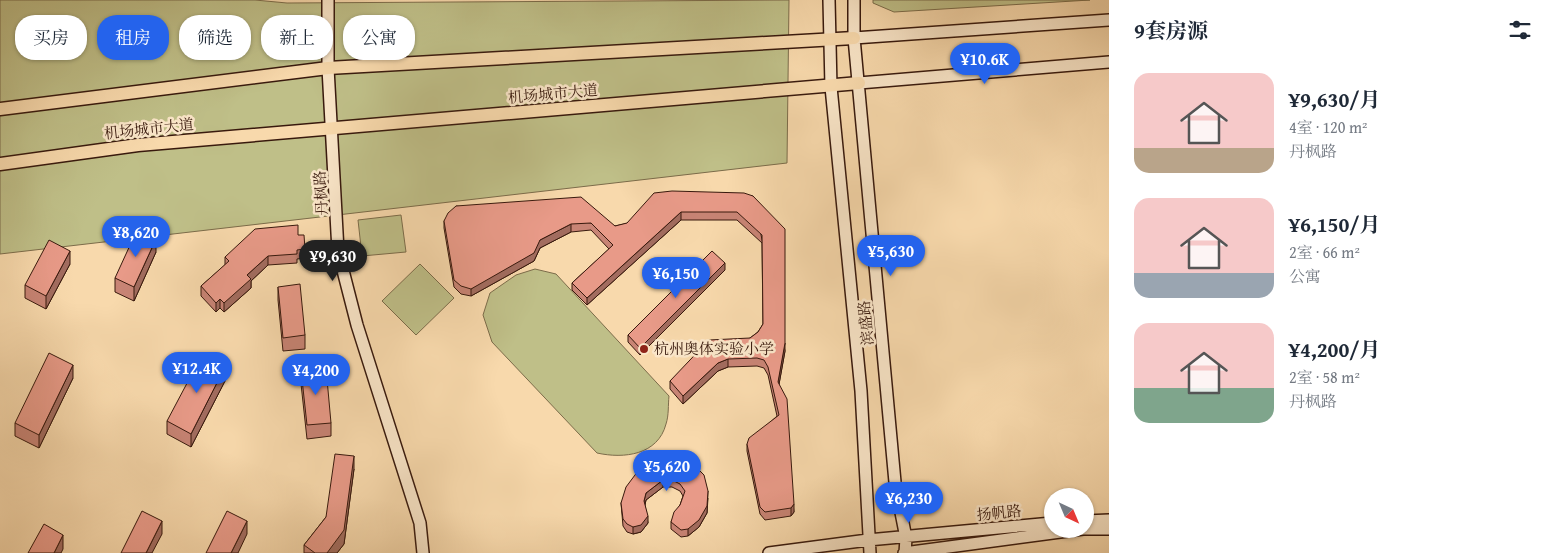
<!DOCTYPE html>
<html lang="zh">
<meta charset="utf-8">
<style>
body{margin:0;font-family:"Gentium Book Plus","Noto Serif SC",serif;background:#f2f2f3;color:#1f2937;height:100vh;display:flex;flex-direction:column;font-size:19px;white-space:nowrap}
*{box-sizing:border-box;margin:0}
p{font-size:16px;color:#747a83}
.icon{flex:none;width:28px;height:28px;fill:none;stroke:currentColor;stroke-width:2;stroke-linecap:round;stroke-linejoin:round}
.map{position:relative;flex:1;overflow:hidden}
.panel{display:flex;flex-direction:column;background:#fff;width:450px}
.panel>*{flex:none}
.hud{position:absolute;left:15px;top:15px;width:475px;height:45px;display:flex;gap:10px}
.needle{width:32px;rotate:136deg}
.fabs{position:absolute;left:1044px;top:488px;display:grid;gap:10px}
.fabs a{display:grid;place-items:center;width:50px;height:50px;border-radius:50%;background:#fff;box-shadow:0 1px 4px #0004;font-size:25px}
.price{position:absolute;translate:-50% -42px;padding:0 11px;border-radius:18px;background:#2563eb;color:#fff;font-size:16px;line-height:32px;filter:drop-shadow(0 1px 2px #0008)}
.price::after{content:'';position:absolute;left:50%;top:30px;width:15px;height:11px;margin-left:-8px;background:inherit;clip-path:polygon(0 0,100% 0,50% 100%)}
.price.current{background:#222;color:#fff}
ul{padding:0;list-style:none}
li{display:flex;align-items:center;gap:15px;height:125px;padding:0 25px}
li span{display:grid;place-items:center;flex:none;width:140px;height:100px;border-radius:15px;color:#555}
li>.icon{margin-inline-start:auto}
span .icon{width:60px;height:60px;fill:#fffc;stroke-width:1}
li b{font-size:21px}
h2{display:flex;justify-content:space-between;align-items:center;height:60px;padding:0 25px;font-size:21px}
.tag{padding:0 18px;border-radius:20px;background:#fff;box-shadow:0 1px 4px #0004;font-size:18px;line-height:45px}
.tag.current{background:#2563eb;color:#fff}
main{display:flex;flex:1;min-height:0}
.map>svg:first-child{display:block}
</style>
<main>
<div class="map">
<svg width="1109" height="553" viewBox="0 0 1109 553">
<rect width="100%" height="100%" fill="#f8d9ac"/>
<filter id="stains"><feTurbulence type="fractalNoise" baseFrequency=".004" numOctaves="4"/><feColorMatrix values="0 0 0 0 .2 0 0 0 0 .09 0 0 0 0 .02 0 0 0 .5 -.17"/></filter>
<radialGradient id="worn" r=".72"><stop offset=".6" stop-color="#630" stop-opacity="0"/><stop offset="1" stop-color="#630" stop-opacity=".3"/></radialGradient>
<path fill="#bfbf88" stroke="#7c6c4a" d="M0,0h255l32,3 502,-3 -2,163 -787,91z
M873,0h217l-196,12 -21,-9z
M401,215l5,37 -44,4 -4,-36z
M420,264l34,34 -38,37 -34,-34z
M535,269l21,5 113,122c-1,9 0,19 -3,28 -8,31 -42,35 -69,29l-105,-111 -9,-27 7,-22 26,-18z"/>
<g fill="none" stroke-linecap="round" stroke-linejoin="round">
<defs>
<path id="secondary" d="M328,0v68l10,183 19,74 63,198 3,30
M829,0l2,87 30,304 9,162
M854,0v38l41,444 11,56 -1,15
M854,38l255,-18
M859,83l250,-21
M1085,521l24,-1
M769,553l99,-13 184,-17
M904,553l179,-24h26"/>
<path id="primary" d="M0,109l328,-41 526,-30
M0,164l138,-19 721,-62"/>
</defs>
<use href="#secondary" stroke="#38190d" stroke-width="14"/>
<use href="#primary" stroke="#38190d" stroke-width="15"/>
<use href="#secondary" stroke="#fae6c9" stroke-width="11"/>
<use href="#primary" stroke="#f8d9ac" stroke-width="12"/>
</g>
<path fill="#c88475" stroke="#38190d" d="M753,196l32,155 -6,33 15,128 -3,4 -26,4 -5,-6 -13,-63v-7l30,-28 -9,-41 -4,-7 -7,-2 -29,1 -10,4 -35,33 -13,-15v-8l80,-43 8,-6 5,-8 -1,-81 -25,-23h-56l-94,85 -15,-15v-7l37,-34 -18,-19 -20,2 -31,16 -6,13 -63,35 -10,-2 -7,-7 -10,-59v-7l12,-15 159,20z
M298,235l7,14v9l-8,1v4l-29,2 -17,16v7l-27,24 -4,-4 -4,4 -15,-16v-10l24,-21v-8z
M156,252l-22,49 -19,-9v-14z
M70,264l-24,45 -21,-11v-13z
M725,270l-85,85 -12,-13v-7z
M278,287l27,48v14l-22,2 -5,-51z
M301,370l30,53v13l-24,3 -6,-55z
M73,378l-34,70 -24,-12v-13z
M226,379l-35,68 -24,-13v-13z
M650,461l58,37 -1,15 -8,14 -11,9 -7,1 -10,-8v-7l9,-17 3,-9 -3,-5 -8,-4h-9l-17,13 -1,5 3,18 -7,9 -8,2 -6,-2 -4,-6 -2,-23z
M354,469l-10,75 -7,9h-33v-8l22,-28z"/>
<path fill="#a26c5f" stroke="#38190d" d="M681,212v8l-94,85v-7z
M571,224v8l-31,16 -6,13 -63,35v-7l69,-49z
M156,239v13l-22,49v-14z
M70,251v13l-24,45v-13z
M268,256v9l-17,16v7l-27,24v-9l23,-28z
M725,263v7l-85,85v-7z
M220,299v9l-4,4v-9z
M785,343v8l-7,39v-8z
M728,359v8l-10,4 -35,33v-8l35,-33z
M73,365v13l-34,70v-13z
M226,365v14l-35,68v-13z
M354,456v13l-10,75 -7,9h-10z
M663,480v7l-17,13 -2,8v-7l2,-8z
M708,491l-1,22 -8,14 -11,9v-7z
M794,504v8l-3,4v-8z
M648,516v7l-7,9 -8,2v-7z
M162,521v13l-10,19h-6z
M247,521v13l-9,19h-7z
M63,535v14l-2,4h-7z"/>
<path fill="#e89a88" stroke="#38190d" d="M672,191l72,2 9,3 32,33v114l-7,39 9,17 7,105 -3,4 -26,4 -5,-5 -13,-63 2,-6 30,-23 -11,-48 -4,-7 -7,-2 -29,1 -10,4 -35,33 -13,-15 39,-41 41,-2 8,-6 5,-8 -1,-89 -25,-23h-56l-94,86 -15,-15 41,-38 -22,-22 -20,1 -31,16 -6,13 -63,36 -10,-3 -7,-6 -10,-59 4,-8 8,-7 125,-9 34,29 12,-3 27,-30z
M298,225v10h6l1,14 -8,1v4l-29,2 -21,19 4,4 -27,24 -4,-4 -4,4 -15,-17 28,-25 -4,-4 30,-28z
M137,230l19,9 -22,48 -19,-9z
M49,240l21,11 -24,45 -21,-11z
M712,251l13,12 -85,85 -12,-13z
M300,284l5,51 -22,3 -5,-51z
M49,353l24,12 -34,70 -24,-12z
M203,353l23,12 -35,69 -24,-13z
M326,368l5,55 -24,2 -6,-55z
M335,454l19,2 -10,74 -17,23h-12l-11,-8 22,-28z
M664,457l16,1 13,6 11,11 4,16 -1,15 -8,14 -11,9 -7,1 -10,-8 3,-10 6,-7 5,-14 -5,-7 -8,-4h-9l-17,13 -2,8 4,15 -7,9 -8,2 -6,-3 -4,-5 -2,-16 5,-16 12,-16 12,-10z
M142,511l20,10 -16,32h-25z
M227,511l20,10 -16,32h-25z
M44,524l19,11 -9,18h-26z"/>
<circle fill="#8f2418" stroke="#fae6c9" stroke-width="2" cx="644" cy="349" r="5"/>
<g text-anchor="middle" stroke-width="5" stroke-linejoin="round" paint-order="stroke">
<g font-size="15" fill="#38190d" stroke="#fae6c9">
<text transform="translate(553 94) rotate(-5)" y="5">机场城市大道</text>
<text transform="translate(149 129) rotate(-6)" y="5">机场城市大道</text>
<text transform="translate(321 193) rotate(-93)" y="5">丹枫路</text>
<text transform="translate(866 323) rotate(-95)" y="5">滨盛路</text>
<text transform="translate(999 513) rotate(-6)" y="5">扬帆路</text>
</g>
<g font-size="15" fill="#38190d" stroke="#fae6c9" text-anchor="start">
<text x="654" y="354">杭州奥体实验小学</text>
</g>
</g>
<rect width="100%" height="100%" filter="url(#stains)"/>
<rect width="100%" height="100%" fill="url(#worn)"/>
</svg>
<div class="fabs">
<a><svg class="needle" viewBox="-14 -14 28 28"><path d="M0-13l5 13h-10z" fill="#e53935"/><path d="M0 13l5-13h-10z" fill="#747a83"/></svg></a>
</div>
<b class="price" style="left:985px;top:85px">¥10.6K</b>
<b class="price" style="left:136px;top:258px">¥8,620</b>
<b class="price" style="left:891px;top:277px">¥5,630</b>
<b class="price current" style="left:333px;top:282px">¥9,630</b>
<b class="price" style="left:676px;top:299px">¥6,150</b>
<b class="price" style="left:197px;top:394px">¥12.4K</b>
<b class="price" style="left:316px;top:396px">¥4,200</b>
<b class="price" style="left:667px;top:492px">¥5,620</b>
<b class="price" style="left:909px;top:524px">¥6,230</b>
<div class="hud">
<a class="tag">买房</a>
<a class="tag current">租房</a>
<a class="tag">筛选</a>
<a class="tag">新上</a>
<a class="tag">公寓</a>
</div>
</div>
<section class="panel">
<h2>9套房源<svg class="icon" aria-label="filters" viewBox="0 0 24 24"><path d="M4 7h16M4 17h16"/><circle cx="9" cy="7" r="2"/><circle cx="15" cy="17" r="2"/></svg></h2>
<ul>
<li><span style="background:linear-gradient(#f6c9c9 75%,#b9a48a 0)"><svg class="icon" aria-label="home" viewBox="0 0 24 24"><path d="M3 11l9-7 9 7M6 9v11h12V9"/></svg></span><div><b>¥9,630/月</b><p>4室 · 120 m²</p><p>丹枫路</p></div></li>
<li><span style="background:linear-gradient(#f6c9c9 75%,#9aa5b1 0)"><svg class="icon" aria-label="home" viewBox="0 0 24 24"><path d="M3 11l9-7 9 7M6 9v11h12V9"/></svg></span><div><b>¥6,150/月</b><p>2室 · 66 m²</p><p>公寓</p></div></li>
<li><span style="background:linear-gradient(#f6c9c9 65%,#7fa58c 0)"><svg class="icon" aria-label="home" viewBox="0 0 24 24"><path d="M3 11l9-7 9 7M6 9v11h12V9"/></svg></span><div><b>¥4,200/月</b><p>2室 · 58 m²</p><p>丹枫路</p></div></li>
</ul>
</section>
</main>
